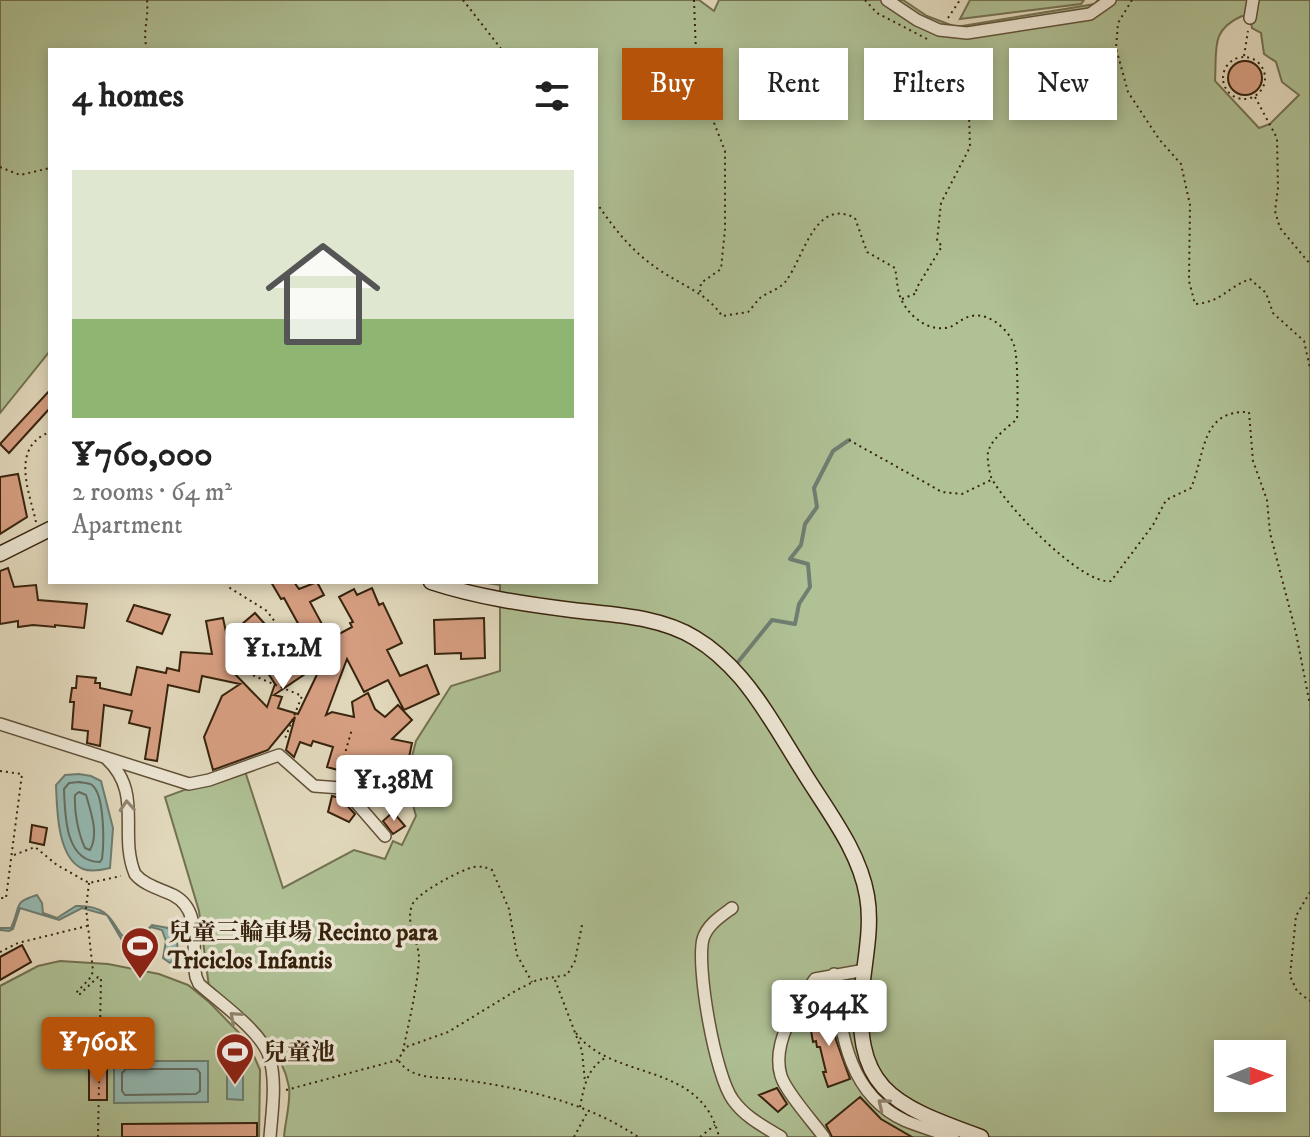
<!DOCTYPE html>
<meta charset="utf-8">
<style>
body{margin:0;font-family:"IM FELL DW Pica","Noto Serif SC",serif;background:#f2f2f2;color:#222;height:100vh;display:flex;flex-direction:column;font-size:30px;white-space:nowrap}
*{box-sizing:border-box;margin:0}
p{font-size:26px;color:#767676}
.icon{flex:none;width:44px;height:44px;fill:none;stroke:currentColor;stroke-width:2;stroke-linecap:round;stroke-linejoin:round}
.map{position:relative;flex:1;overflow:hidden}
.panel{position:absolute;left:48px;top:48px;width:550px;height:536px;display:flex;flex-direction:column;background:#fff;border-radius:0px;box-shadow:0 4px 12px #0003}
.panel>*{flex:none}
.top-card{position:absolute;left:622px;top:48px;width:568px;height:72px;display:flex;gap:16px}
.needle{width:52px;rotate:89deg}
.tools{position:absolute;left:1214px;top:1040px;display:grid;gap:16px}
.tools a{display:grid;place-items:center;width:72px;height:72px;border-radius:0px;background:#fff;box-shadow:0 4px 12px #0003;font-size:40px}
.price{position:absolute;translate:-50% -68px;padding:0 18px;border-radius:8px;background:#fff;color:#222;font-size:26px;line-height:52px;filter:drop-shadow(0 2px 4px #0008)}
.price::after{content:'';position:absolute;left:50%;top:48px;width:24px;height:18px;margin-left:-12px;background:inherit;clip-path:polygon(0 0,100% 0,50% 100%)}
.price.active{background:#b45309;color:#fff}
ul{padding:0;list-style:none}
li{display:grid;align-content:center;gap:16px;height:424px;padding:0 24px}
li span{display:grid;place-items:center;height:248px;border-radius:0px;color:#555}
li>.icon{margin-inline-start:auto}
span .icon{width:144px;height:144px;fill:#fffc;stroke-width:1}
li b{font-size:34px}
h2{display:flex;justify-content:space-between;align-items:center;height:96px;padding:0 24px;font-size:34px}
.tag{padding:0 28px;border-radius:0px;background:#fff;box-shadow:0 4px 12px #0003;font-size:28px;line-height:72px}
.tag.active{background:#b45309;color:#fff}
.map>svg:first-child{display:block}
</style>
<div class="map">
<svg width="1310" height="1137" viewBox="0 0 1310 1137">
<rect width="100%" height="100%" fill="#e3dabe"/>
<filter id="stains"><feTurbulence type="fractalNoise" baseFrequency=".0025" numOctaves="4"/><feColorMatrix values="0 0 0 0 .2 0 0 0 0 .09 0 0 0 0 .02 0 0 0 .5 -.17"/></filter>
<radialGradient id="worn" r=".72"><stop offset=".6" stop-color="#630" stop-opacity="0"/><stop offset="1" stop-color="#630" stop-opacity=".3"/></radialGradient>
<path fill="#afc195" stroke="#737251" stroke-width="2" fill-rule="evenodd" d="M0,0h699l15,11 5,-11h184l24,16 29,11 139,-23 3,-4h212v1137h-1026c1,-15 7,-35 5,-50 -8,-45 -48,-71 -80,-100l-10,-76 -34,-114 79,-29 39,120 71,-38 31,9 8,-18 9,4 14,-29 -10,-36 10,-39 35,-55 49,-15v-86l-19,-3h115v-532h-546v301l-50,62zM1242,16l8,2 2,10 9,5 3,21 12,8 6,20 17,13 -29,29 -11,4 -44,-47c2,-32 -5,-51 27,-65zM1228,1054h44v44h-44z
M970,0h114l-3,4 -121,15z
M60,961l48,3 51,10 29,11 21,17 39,40 12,28 -1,67h-259v-151l38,-20z"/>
<path fill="#95bab3" stroke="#6f7e71" stroke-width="2" d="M79,774l12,2 10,5 12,47 -3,40c-8,2 -19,4 -27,1 -26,-11 -26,-60 -27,-84l9,-10z
M37,895l5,8 1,10 14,5 19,-12c46,-2 35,36 60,36l16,-17 16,3 9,13 1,13 -8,9 -7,-5 3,-17 -4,-11 -11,-3 -12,15 -13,1 -4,-3 -15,-25 -25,-7 -23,12 -39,-12 -7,21 -4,2 -9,-1v-2h11c11,-24 1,-25 26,-33z
M114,1061h94v41l-94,1z
M227,1072h16v28l-16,-1z"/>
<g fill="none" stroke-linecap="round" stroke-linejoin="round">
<path stroke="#666e60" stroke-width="2" d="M79,782c3,1 11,1 13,3 13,10 12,59 10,74l-2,3c-35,0 -35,-47 -36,-73l5,-6z
M79,792l7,3c5,17 13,39 4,55l-5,-2c-7,-15 -11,-37 -10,-53z
M126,1069h71l3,4v18l-4,3 -71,1 -3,-4v-18z"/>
<path stroke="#6f7e71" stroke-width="4" d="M734,667l38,-47 23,4 4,-20 11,-17 -2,-23 -18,-5 11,-14 4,-21 12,-17 -3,-19 19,-37 16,-11"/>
</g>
<path fill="#d8a083" stroke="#37230d" stroke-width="2" fill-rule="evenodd" d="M1228 78a17 17 0 1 1 34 0a17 17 0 1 1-34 0Z
M50,390v18l-41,45 -9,-9z
M18,474l9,43 -27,17v-57z
M8,568l6,19 22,-2 2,15 49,4 -3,24 -29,-3v2l-22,-2 -15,2v-6l-18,3v-53z
M271,582h23l5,7 18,-7 7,13 -14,7 20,37 22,-12 -2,-4 3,-1 -14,-25 15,-8 3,6 15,-7 7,17 4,-2 19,40 -15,7 13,26 27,-11 12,29 -35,16 -16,-30 -24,12 -17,-33 -21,56 6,-3 22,5 -2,-15 16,-9 7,16 10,8 13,-12 14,15 -20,19 20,4 -5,24 -14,-3 -3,16 10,19 -11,6 -9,-17 -33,-6 2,-9 -22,-6 6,-20 -20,-6 -2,5 -11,-4 -6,15 -8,-7 9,-33 -27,33 -55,20 -9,-33 18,-41 18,-12 -38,-8 -3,16 -31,-7 -11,76 -12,-2 5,-31 -21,-5 3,-12 -28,-6 -4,41 -13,-3 1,-12 -16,-2 2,-27h-4l2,-14h4l1,-12 19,2 -1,5h5v5l31,7 6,-28 29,6 1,-5 12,3 2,-19 31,2 -6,-33 17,-3 4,19 28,-24 33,37 18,-12 -22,-40 -3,1zM253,650l22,34 -8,23 -36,-37zM323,662l-25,52 -20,-6 4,-11 -8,-2z
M134,605l36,10 -8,19 -35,-13z
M484,618l1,40 -24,1v-6l-26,1 -1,-34z
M332,796l8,2 15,16 -6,8 -21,-10z
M393,812l12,14 -12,8 -10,-13z
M32,825l15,3 -3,17 -14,-3z
M22,945l9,17 -31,18v-23z
M830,1008l6,32 14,39 -22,8 -5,-15h3l-6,-25h-3l-1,-6 -3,1 -3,-17h3l-1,-5 3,-1 -2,-7z
M89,1070h18v30h-18z
M777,1088l10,16 -9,8 -19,-17z
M860,1097l21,22 31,18h-80l-6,-12z
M257,1123v14h-135v-13z"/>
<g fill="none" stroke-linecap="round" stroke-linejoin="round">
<defs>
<path id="street" d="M887,0l30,20 22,10 28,3 123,-19 20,-14
M1250,18l3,-18
M0,724l189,60 20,-4 70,-25 35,31 27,2 5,3 39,45
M106,758c38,35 12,75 29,116 9,11 25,15 38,21 31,16 17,55 23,82l3,7c20,18 62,47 70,72 8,25 3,55 1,81
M732,908c-11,8 -25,17 -29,31 -7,27 12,137 30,161 12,17 30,26 48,37
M834,974c7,56 12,120 72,147 15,6 31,11 47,16
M824,1137c-11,-15 -38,-45 -43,-61 -10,-33 16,-72 34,-97l50,-9"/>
<path id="secondary" d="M0,554l50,-25
M431,582c46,15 93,22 141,28 41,5 87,6 123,28 17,10 33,25 46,40 23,27 41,60 60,90 24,40 58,81 66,128 5,28 -1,57 -4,84 -12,109 27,124 118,157"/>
</defs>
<use href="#street" stroke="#625139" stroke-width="14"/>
<use href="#secondary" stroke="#37230d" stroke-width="17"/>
<path stroke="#37230d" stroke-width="2" stroke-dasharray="2 4" stroke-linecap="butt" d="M463,0l39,50
M694,0l3,79 28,72v78l-4,40 -20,14 -1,10
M865,0l12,13 50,26
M1132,0l-14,23 -2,25 12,44 31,47 22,25 9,41 -1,76 6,23c27,-2 31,-16 55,-25l16,14 7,20 31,28 6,27
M948,18l12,-18
M147,50c-5,-19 2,-30 0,-50
M1244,56l4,-25
M1223 78a21 21 0 1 1 42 0a21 21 0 1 1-42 0Z
M683,80l13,-1
M1255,97l22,41 1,50 -3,23 5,17 30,36
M0,167l20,8 30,-7
M596,202c20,29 35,49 65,69 22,15 47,23 61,45l26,-4c4,-4 8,-10 12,-14 8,-6 20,-9 26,-17 18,-24 29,-84 69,-63l12,34 28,16c2,10 2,22 6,31 8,18 29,34 49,28 7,-3 14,-10 22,-11 17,-4 37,14 42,29 4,10 4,61 3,74 -10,9 -25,19 -29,33 -1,7 1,18 3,25 12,26 91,109 120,104l42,-56 13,-25 25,-12c15,-35 9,-78 58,-76l4,49 14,39 3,33 26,100 14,72
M902,299l15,-6 -1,-4 26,-43 -5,-5 4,-38 29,-56 -3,-99
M849,440l93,52 20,2 29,-14
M36,522c-7,-31 -26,-75 14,-90
M227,582l3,6 37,23 22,30 -44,31 57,24 -18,45
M0,771l22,3 -16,124h-6
M339,774l13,-45
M14,855l21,-8 22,18 32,18 32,-7
M89,883l-3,25 7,63 -2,6 -15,16 4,1 18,-17 3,1 -3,159
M1310,892l-14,24 -6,60 7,15 13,10
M0,952l18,-9 69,-17
M555,980l27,71 3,31
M576,1033c37,49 125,27 143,104
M403,1051c6,-30 14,-61 16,-92 0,-19 -14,-34 -7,-54 5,-12 48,-35 62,-38 7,-1 12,0 18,3l17,39 8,46 15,27
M399,1061c12,18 37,16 57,18 62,8 129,22 182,58
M286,1090l112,-30 8,-13 42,-15 69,-42 20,-10 30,-5 8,-14 7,-36
M580,1107c4,-20 7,-40 27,-50
M574,1137l14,-26
M700,1137l15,-12"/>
<use href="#street" stroke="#ede7d5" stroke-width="11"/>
<use href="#secondary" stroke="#ede7d5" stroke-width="14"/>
</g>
<defs><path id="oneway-chevron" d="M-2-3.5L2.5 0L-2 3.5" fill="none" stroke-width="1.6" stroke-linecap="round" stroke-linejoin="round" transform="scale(2)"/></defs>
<g stroke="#928571">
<use href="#oneway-chevron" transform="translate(127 806) rotate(-94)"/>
<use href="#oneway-chevron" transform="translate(235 1017) rotate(-138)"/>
<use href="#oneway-chevron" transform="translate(883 1104) rotate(-141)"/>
</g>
<defs>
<symbol id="stadium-pin" viewBox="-11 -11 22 30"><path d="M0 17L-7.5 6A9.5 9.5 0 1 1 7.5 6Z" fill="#8f2418" stroke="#ede7d5"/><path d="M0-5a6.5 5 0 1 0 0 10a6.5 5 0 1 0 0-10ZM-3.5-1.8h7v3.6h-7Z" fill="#fff"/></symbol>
</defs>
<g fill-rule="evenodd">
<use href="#stadium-pin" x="118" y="924" width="44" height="60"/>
<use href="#stadium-pin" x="213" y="1030" width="44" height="60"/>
</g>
<g text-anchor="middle" stroke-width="7" stroke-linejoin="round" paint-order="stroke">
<g font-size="24" font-weight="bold" fill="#37230d" stroke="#ede7d5" text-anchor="start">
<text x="168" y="940">兒童三輪車場 Recinto para<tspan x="168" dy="28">Triciclos Infantis</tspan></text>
<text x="263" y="1060">兒童池</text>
</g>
</g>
<rect width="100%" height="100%" filter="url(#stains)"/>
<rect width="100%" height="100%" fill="url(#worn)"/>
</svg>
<div class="tools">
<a><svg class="needle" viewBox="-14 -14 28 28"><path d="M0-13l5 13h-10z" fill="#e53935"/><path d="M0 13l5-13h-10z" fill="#767676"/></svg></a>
</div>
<b class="price" style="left:283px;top:691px">¥1.12M</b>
<b class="price" style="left:394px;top:823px">¥1.38M</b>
<b class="price" style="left:829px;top:1048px">¥944K</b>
<b class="price active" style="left:98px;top:1085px">¥760K</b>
<div class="top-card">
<a class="tag active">Buy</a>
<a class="tag">Rent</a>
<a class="tag">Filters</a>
<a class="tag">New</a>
</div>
<section class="panel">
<h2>4 homes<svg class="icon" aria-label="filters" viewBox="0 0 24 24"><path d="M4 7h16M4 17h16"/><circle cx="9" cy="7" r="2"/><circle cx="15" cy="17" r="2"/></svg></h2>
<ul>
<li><span style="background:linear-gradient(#dfe7d0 60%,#8fb573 0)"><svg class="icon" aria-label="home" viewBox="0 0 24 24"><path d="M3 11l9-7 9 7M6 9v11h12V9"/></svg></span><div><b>¥760,000</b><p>2 rooms · 64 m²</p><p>Apartment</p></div></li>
</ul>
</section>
</div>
